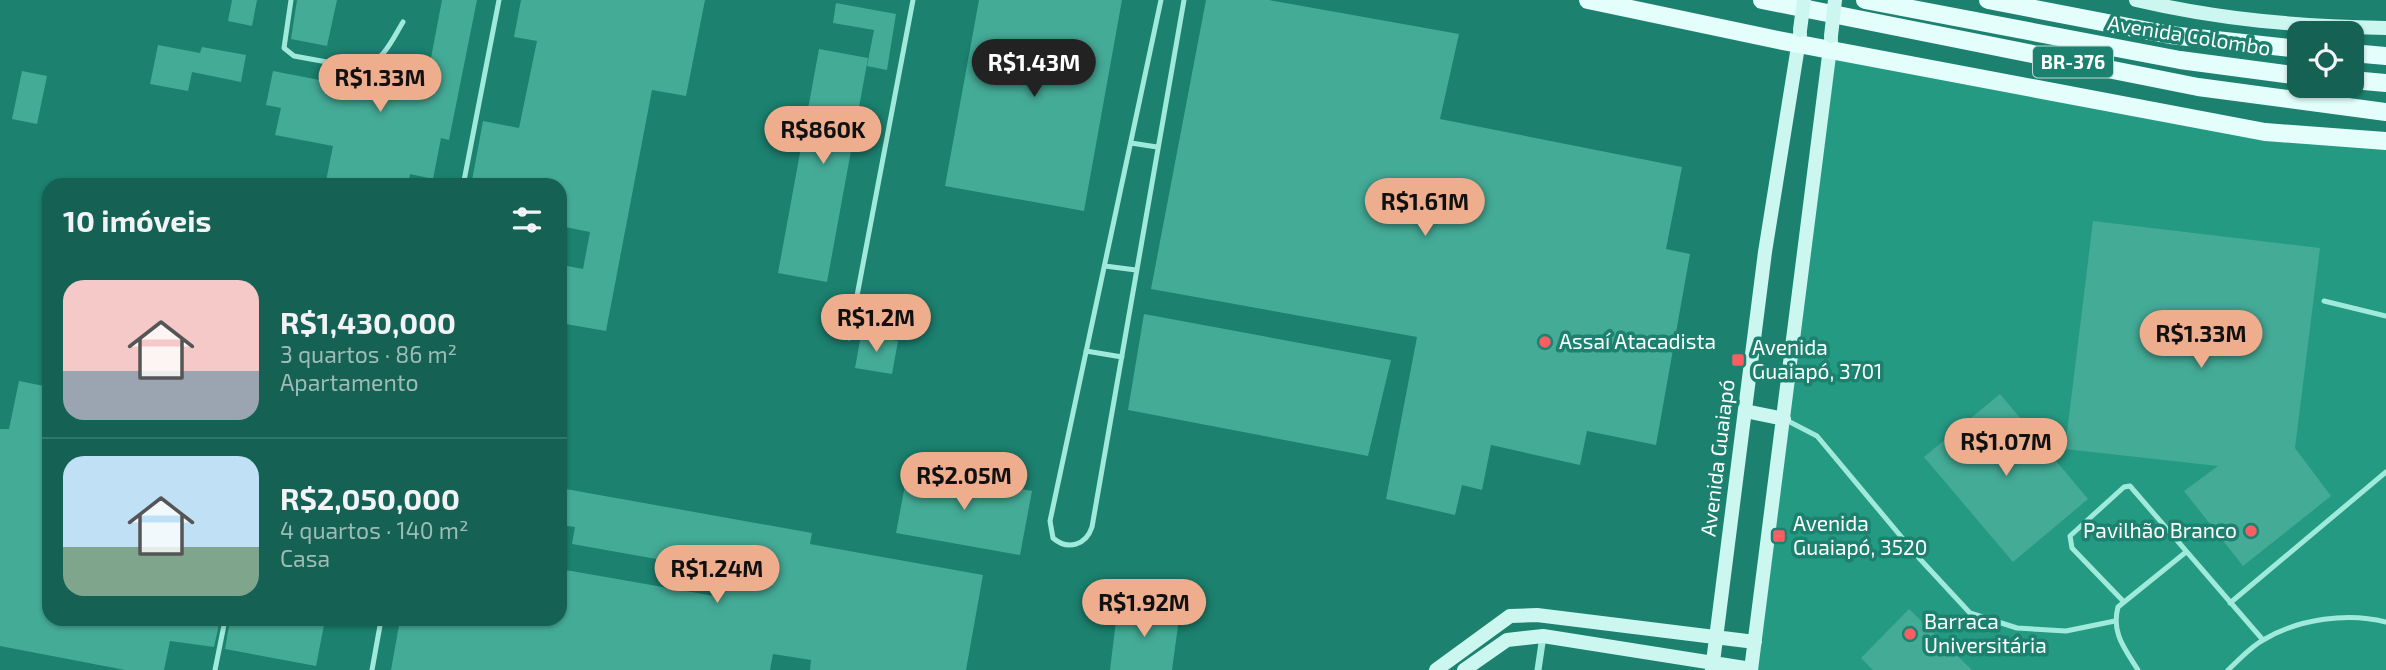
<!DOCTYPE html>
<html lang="pt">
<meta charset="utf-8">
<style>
body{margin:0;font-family:"Exo 2",sans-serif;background:#226a5d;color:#f1f3f6;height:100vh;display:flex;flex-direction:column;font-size:26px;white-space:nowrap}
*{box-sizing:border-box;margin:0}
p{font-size:23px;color:#9dbcb8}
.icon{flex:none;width:38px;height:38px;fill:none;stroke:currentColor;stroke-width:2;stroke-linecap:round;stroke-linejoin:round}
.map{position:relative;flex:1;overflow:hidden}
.side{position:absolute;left:42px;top:178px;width:525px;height:448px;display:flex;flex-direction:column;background:#156153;border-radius:21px;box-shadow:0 2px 5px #0004}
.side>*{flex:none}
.tools{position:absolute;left:2287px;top:21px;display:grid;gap:14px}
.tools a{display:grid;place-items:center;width:77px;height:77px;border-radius:14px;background:#156153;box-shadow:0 2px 5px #0004;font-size:35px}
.price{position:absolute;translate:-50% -60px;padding:0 16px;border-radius:24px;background:#eead8d;color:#111;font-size:23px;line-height:46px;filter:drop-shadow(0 2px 4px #0008)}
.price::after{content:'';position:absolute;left:50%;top:42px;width:21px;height:16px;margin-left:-10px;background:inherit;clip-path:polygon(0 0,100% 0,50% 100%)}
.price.active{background:#222;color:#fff}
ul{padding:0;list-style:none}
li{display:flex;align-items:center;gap:21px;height:175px;padding:0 21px}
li+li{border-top:2px solid #34756a}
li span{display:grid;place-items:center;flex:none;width:196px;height:140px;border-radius:21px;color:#555}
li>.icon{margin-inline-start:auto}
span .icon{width:84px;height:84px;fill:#fffc;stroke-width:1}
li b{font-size:30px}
h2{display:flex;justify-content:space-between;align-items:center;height:84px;padding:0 21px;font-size:30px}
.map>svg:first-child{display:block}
</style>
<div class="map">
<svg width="2386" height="670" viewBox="0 0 2386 670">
<rect width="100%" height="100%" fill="#1c816f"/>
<path fill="#259a83" d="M1830,49l435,83 121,9v529h-635z"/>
<path fill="#44ab97" d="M232,0h25l-5,26 -24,-5z
M297,0h40l-10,46 -36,-7z
M442,0h35l-28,140 -8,-2 -8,41 -23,-5 -2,12h-83l8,-40 -58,-11 6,-27 -15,-3 7,-34 150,29z
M521,0h184l-19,96 -34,-6 -46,241 -46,-8 7,-57 16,3 7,-37 -30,-6v-40h-89l12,-65 36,7 18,-87 -23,-4z
M979,0h143l-38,211 -139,-25z
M1206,0h63l190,34 -19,85 242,48 -16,82 24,5 -34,191 -69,-14 -7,34 -89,-20 -9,45 -20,-5 -7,30 -69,-16 31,-162 -266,-48z
M836,3l60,11 -9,56 -20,-4 7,-36 -41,-7z
M158,45l42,8 2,-6 44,8 -5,27 -49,-10 -4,19 -38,-7z
M819,49l49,9 -41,224 -49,-9z
M22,71l25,5 -10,48 -25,-5z
M2093,221l227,27 -25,200 36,48 -88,70 -59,-75 34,-25 -153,-17z
M1144,314l247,46 -23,96 -240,-46z
M861,335l37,6 -6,33 -37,-6z
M19,381l30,6v233h171l-6,27 -44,-6 -6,29h-39l-125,-24v-217h9z
M2000,394l88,105 -75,63 -89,-105z
M908,469l124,22 -12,64 -124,-22z
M560,488l252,45 -2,11 173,31 -17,95h-156l1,-10 -38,-6 -3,16h-379l9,-50h160v-51l160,28 4,-26 -152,-27 3,-17 -15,-2z
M1118,604l62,7 -8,59h-62z
M1909,609l63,61h-99l-12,-12z
M230,620h28l25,4 1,-4h41l-9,46 -91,-17z"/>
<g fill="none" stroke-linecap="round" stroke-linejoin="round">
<path stroke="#a0eadb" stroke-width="5" d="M291,0l-7,48 10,8 66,12c24,-7 31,-26 43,-46
M1161,0l-111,521 3,17c15,13 33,7 39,-11l92,-527
M1131,143l26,4
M463,186l36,-186
M1105,266l31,4
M2324,301l62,15
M849,338l64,-338
M1086,351l36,6
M1786,420l31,16 102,122 51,55 47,15 49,3 49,-10
M2124,602l-52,-54 -2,-12 54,-49 6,-1 133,154
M2230,603l156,-131
M215,670l10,-50
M372,670l9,-50
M2138,670c-13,-21 -27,-37 -20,-63l68,-55
M2228,670c12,-11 23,-24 37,-31 34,-20 83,-27 121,-17"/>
<path stroke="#a0eadb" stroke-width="7" d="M1538,670l5,-34"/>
<path stroke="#ccf7f0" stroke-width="14" d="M2136,0c85,20 162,26 250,28
M1745,411l39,8
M1436,670l74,-54 27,-1 218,27
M1464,670l43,-30 36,-4 208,33
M1712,670l53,-418 35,-218
M1751,670l80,-630"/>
<path stroke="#e4fefb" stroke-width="18" d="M1588,0l190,40 487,92 121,9
M1762,0l436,87 188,25
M1865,0l315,60 120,16
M1988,0l182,35 130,14
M2352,53l34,3
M2352,80l34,3"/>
<path stroke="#ccf7f0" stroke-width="14" d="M1800,30l4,-30
M1831,36l4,-36"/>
</g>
<g fill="#fa5e63" stroke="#1c816f" stroke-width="2.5">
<circle cx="1545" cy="342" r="7"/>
<rect x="1731" y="353" width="14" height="14" rx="3.5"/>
<circle cx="2251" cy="531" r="7"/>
<rect x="1772" y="529" width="14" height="14" rx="3.5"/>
<circle cx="1910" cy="634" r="7"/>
</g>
<g text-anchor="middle" stroke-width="7" stroke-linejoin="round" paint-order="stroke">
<rect fill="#1c816f" stroke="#bbd9d4" stroke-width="2" x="2033" y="46.5" width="80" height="31" rx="5"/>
<g font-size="19" font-weight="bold" fill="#fff">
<text x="2073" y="69">BR-376</text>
</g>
<g font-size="21" fill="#fff" stroke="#1c816f">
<text transform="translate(2189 36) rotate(9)" y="7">Avenida Colombo</text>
<text transform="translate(1718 458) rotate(-83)" y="7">Avenida Guaiapó</text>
</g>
<g font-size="21" fill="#fff" stroke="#1c816f" text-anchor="start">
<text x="1559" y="349">Assaí Atacadista</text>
<text x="1752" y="355">Avenida<tspan x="1752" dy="24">Guaiapó, 3701</tspan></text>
<text x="1793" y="531">Avenida<tspan x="1793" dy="24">Guaiapó, 3520</tspan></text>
<text x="2237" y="538" text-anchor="end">Pavilhão Branco</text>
<text x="1924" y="629">Barraca<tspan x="1924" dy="24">Universitária</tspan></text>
</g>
</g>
</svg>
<div class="tools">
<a><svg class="icon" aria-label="locate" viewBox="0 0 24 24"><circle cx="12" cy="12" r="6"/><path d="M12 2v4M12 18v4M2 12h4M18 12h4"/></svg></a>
</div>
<b class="price active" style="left:1034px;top:99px">R$1.43M</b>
<b class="price" style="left:380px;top:114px">R$1.33M</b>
<b class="price" style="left:823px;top:166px">R$860K</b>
<b class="price" style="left:1425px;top:238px">R$1.61M</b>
<b class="price" style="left:876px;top:354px">R$1.2M</b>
<b class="price" style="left:2201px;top:370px">R$1.33M</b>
<b class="price" style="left:2006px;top:478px">R$1.07M</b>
<b class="price" style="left:964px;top:512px">R$2.05M</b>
<b class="price" style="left:717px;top:605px">R$1.24M</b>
<b class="price" style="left:1144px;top:639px">R$1.92M</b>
<section class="side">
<h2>10 imóveis<svg class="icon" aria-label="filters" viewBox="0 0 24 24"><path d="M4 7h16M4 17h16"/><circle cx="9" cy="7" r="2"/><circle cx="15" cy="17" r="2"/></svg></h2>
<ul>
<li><span style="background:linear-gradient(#f6c9c9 65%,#9aa5b1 0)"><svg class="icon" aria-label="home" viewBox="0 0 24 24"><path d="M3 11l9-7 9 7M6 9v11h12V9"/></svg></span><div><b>R$1,430,000</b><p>3 quartos · 86 m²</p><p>Apartamento</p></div></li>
<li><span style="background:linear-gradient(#bfe0f5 65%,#7fa58c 0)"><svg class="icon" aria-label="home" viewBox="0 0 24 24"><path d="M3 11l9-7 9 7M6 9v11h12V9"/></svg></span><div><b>R$2,050,000</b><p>4 quartos · 140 m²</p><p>Casa</p></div></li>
</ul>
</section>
</div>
